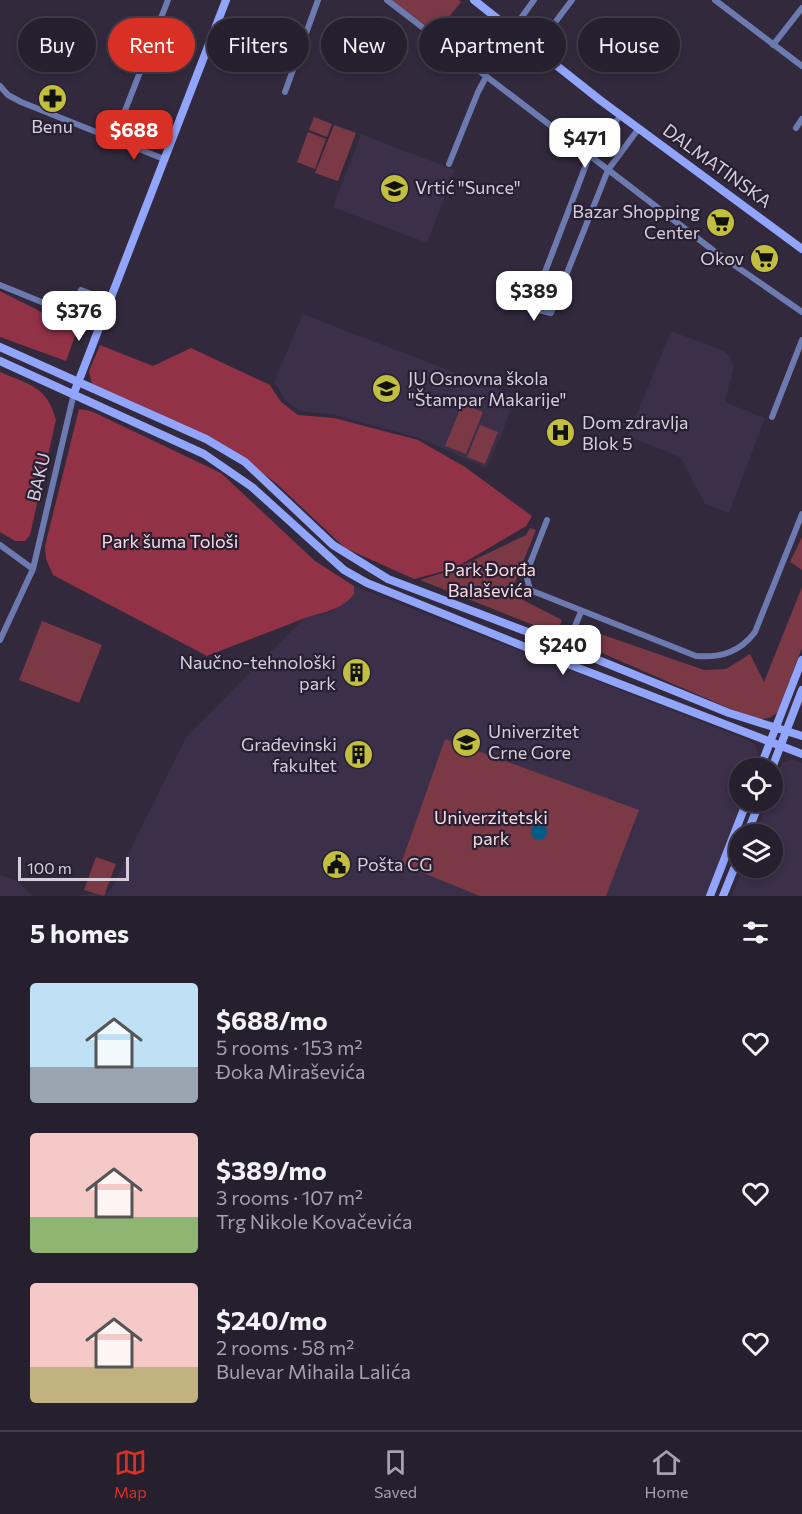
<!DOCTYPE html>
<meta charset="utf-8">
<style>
body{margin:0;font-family:Commissioner,sans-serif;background:#322c3a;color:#f1f3f6;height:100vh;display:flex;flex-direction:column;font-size:22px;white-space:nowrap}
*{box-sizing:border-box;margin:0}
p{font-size:20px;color:#a4a2aa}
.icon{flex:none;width:33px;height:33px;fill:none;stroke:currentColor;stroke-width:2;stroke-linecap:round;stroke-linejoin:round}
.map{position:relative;height:896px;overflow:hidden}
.sheet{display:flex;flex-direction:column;background:#261f2e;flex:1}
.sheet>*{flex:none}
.banner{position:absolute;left:18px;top:18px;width:766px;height:54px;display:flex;gap:12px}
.controls{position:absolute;left:729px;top:758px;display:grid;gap:12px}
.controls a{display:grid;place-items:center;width:54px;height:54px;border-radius:50%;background:#261f2e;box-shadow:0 3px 9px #0003,0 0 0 2px #423d4a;font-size:30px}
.scale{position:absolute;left:18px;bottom:15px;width:111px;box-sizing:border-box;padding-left:6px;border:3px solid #d5cfdc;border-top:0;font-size:16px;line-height:21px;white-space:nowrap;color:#d5cfdc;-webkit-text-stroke:4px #281f33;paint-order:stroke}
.price{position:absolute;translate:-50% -51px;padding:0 14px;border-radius:12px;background:#fff;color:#222;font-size:20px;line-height:39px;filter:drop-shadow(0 2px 3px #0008)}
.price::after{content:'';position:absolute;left:50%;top:36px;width:18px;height:14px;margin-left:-9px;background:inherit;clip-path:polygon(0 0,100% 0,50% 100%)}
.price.selected{background:#d93025;color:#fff}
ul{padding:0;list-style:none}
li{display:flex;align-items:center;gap:18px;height:150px;padding:0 30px}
li span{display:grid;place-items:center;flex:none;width:168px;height:120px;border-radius:6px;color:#555}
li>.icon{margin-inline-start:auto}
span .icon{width:72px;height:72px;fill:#fffc;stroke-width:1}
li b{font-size:26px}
h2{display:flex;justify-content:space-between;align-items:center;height:72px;padding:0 30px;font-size:26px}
.chip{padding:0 21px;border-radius:27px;background:#261f2e;box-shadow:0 3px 9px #0003,0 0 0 2px #423d4a;font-size:21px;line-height:54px}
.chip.selected{background:#d93025;color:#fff}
.menu{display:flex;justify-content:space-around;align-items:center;height:84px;border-top:2px solid #423d4a;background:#261f2e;font-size:16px;color:#a4a2aa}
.menu a{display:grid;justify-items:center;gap:3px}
.menu .selected{color:#d93025}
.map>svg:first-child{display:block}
</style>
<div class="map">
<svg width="802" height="896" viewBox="0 0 802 896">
<rect width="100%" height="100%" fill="#32293d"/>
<path fill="#3b2f49" d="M361,134l94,36 -28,73 -94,-36z
M303,314l212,82 -13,38 -16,34 -67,-30 -84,-23 -36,-4 -13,-10 -12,-19z
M671,331l53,20 5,5 5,11 -9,33 2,3 38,15 -36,95 -25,-10 -23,-45 -53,-22z
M354,586l394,154 8,6 2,12 -4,10h-14v33h2l-35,95h-633l36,-5 77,-155 117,-118 26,-6 24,-18z
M792,759l10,4v133h-70l11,-29h29v-33h-17l13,-33h4l1,-13 9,-25z
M0,875l17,6 16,15h-33z"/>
<path fill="#7a3945" d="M391,0h68l2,2 -25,31z
M314,117l18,7 -5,13 -18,-7z
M334,125l22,8 -18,48 -23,-8z
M308,132l18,7 -11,30 -18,-7z
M462,404l21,8 -17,42 -21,-8z
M480,425l18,7 -13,32 -18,-7z
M530,528l6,2 -23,57 6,11 43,22 -6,14 -136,-54 35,-11 71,-34z
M802,537v33l-12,-8z
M802,587v61l-25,65 -8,5 -13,2 -175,-76 2,-11 6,-3 115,40 22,-1 24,-15 14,28z
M42,621l60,24 -23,58 -60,-23z
M445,739l194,71 -33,86h-126l-79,-32z
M96,857l20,7 -12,32 -20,-6z"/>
<path fill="#913247" d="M0,291l77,39 -11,31 -66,-24z
M100,345l53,21 38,-18 79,37 11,17 17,13 36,3 84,22 47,27 67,49 -6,10 -71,42 -41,11 -69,-31 -68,-64 -36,-27 -149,-72 -3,-14z
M0,372c30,13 47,14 56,48l-26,115 -5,6h-10l-15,-9z
M79,409l12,2 130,62 94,88 39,25v8c-14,18 -34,18 -54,26 -31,12 -62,24 -93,36l-154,-81 -7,-16 -1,-13z"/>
<path fill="#035b88" d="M531 832a8 8 0 1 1 16 0a8 8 0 1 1-16 0Z"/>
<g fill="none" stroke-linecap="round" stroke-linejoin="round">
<path stroke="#6d7ab0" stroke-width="6" d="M387,0l327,251 88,61
M715,0l87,66
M511,32l23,-32
M773,45l29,-37
M535,49l37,-49
M0,86l8,9 13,7 143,57
M285,92l33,-92
M621,115l-32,42 -57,149 2,3 17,4 57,-143 31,-42
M796,128l6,-9
M114,139l54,-139
M449,164l29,-72 8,-15
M0,285l66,27 8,-6 7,-16 28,11
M772,417l30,-77
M547,520l-21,54 4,16 166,66c25,2 44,-4 59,-24l47,-118
M0,545l33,24
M0,640l33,-71 41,-176
M560,661l21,-49"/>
<path stroke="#90a5fb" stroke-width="8" d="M474,0l126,100 202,149
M0,347l206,92 39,23 88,83 55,34 161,61 180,73 73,23
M0,361l204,93 48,33 92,83 23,13 193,78 242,93
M74,393l152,-393
M760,768l42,-108
M772,768l30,-78
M747,834l13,-33
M710,896l37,-95
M723,896l17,-42"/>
</g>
<defs>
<symbol id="pharmacy-disc" viewBox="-11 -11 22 22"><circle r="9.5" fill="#c1be40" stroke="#281f33"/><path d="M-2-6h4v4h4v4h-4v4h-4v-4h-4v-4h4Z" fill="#111"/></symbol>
<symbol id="school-disc" viewBox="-11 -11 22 22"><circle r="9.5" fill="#c1be40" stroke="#281f33"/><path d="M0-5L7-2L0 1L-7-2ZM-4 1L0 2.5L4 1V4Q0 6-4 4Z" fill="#111"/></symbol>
<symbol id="supermarket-disc" viewBox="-11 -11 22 22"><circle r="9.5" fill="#c1be40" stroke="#281f33"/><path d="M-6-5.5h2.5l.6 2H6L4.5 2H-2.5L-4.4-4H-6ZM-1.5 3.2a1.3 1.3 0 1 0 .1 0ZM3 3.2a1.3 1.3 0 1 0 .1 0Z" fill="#111"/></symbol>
<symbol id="hospital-disc" viewBox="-11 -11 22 22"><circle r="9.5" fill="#c1be40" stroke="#281f33"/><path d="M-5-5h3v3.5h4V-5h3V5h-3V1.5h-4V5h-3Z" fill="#111"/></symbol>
<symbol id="building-disc" viewBox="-11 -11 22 22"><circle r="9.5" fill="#c1be40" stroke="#281f33"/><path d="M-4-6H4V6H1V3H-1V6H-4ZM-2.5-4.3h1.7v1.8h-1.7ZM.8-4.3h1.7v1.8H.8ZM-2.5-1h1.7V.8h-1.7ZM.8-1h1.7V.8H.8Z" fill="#111"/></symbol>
<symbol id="university-disc" viewBox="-11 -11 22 22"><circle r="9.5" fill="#c1be40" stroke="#281f33"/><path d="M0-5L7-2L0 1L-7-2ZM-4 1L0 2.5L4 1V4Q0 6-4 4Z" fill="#111"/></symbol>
<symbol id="civic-disc" viewBox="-11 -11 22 22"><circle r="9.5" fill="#c1be40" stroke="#281f33"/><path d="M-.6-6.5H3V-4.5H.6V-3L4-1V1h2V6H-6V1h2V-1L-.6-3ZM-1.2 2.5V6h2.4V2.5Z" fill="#111"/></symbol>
</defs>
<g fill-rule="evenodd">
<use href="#pharmacy-disc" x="36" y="82" width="33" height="33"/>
<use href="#school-disc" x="378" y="172" width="33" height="33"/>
<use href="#supermarket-disc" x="704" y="206" width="33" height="33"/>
<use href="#supermarket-disc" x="748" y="242" width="33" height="33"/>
<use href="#school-disc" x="370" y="372" width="33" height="33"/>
<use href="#hospital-disc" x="544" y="416" width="33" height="33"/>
<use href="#building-disc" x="340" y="656" width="33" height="33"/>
<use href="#university-disc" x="450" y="726" width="33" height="33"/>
<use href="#building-disc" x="342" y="738" width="33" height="33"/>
<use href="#civic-disc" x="320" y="848" width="33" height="33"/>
</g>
<g text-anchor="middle" stroke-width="4.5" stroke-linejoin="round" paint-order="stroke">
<g font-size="18" fill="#d5cfdc" stroke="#281f33" text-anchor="start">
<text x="52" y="133" text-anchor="middle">Benu</text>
<text x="415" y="194">Vrtić "Sunce"</text>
<text x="700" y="218" text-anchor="end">Bazar Shopping<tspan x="700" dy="21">Center</tspan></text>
<text x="744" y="265" text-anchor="end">Okov</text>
<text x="408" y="385">JU Osnovna škola<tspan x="408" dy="21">"Štampar Makarije"</tspan></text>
<text x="582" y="429">Dom zdravlja<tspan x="582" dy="21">Blok 5</tspan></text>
<text x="336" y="669" text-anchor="end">Naučno-tehnološki<tspan x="336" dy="21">park</tspan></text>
<text x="488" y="738">Univerzitet<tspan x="488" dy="21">Crne Gore</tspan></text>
<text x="337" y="751" text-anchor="end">Građevinski<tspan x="337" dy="21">fakultet</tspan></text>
<text x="357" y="871">Pošta CG</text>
</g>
<g font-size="18" fill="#d5cfdc" stroke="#281f33">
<text transform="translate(717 166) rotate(36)" y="6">DALMATINSKA</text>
<text transform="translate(39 477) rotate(-77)" y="6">BAKU</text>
</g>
<g font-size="18" fill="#f8dcdf" stroke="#281f33">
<text x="170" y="548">Park šuma Tološi</text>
<text x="490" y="576">Park Đorđa<tspan x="490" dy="21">Balaševića</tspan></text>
<text x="491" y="824">Univerzitetski<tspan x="491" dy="21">park</tspan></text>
</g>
</g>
</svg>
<div class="controls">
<a><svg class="icon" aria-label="locate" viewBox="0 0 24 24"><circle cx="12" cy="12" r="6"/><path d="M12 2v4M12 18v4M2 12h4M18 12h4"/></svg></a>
<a><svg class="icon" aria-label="layers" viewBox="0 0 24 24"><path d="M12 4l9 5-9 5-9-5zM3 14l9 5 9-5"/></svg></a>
</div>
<div class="scale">100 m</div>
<b class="price selected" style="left:134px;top:161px">$688</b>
<b class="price" style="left:585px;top:169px">$471</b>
<b class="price" style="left:534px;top:322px">$389</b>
<b class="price" style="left:79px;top:342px">$376</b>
<b class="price" style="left:563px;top:676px">$240</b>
<div class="banner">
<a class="chip">Buy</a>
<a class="chip selected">Rent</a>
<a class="chip">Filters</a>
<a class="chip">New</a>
<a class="chip">Apartment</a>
<a class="chip">House</a>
</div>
</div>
<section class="sheet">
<h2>5 homes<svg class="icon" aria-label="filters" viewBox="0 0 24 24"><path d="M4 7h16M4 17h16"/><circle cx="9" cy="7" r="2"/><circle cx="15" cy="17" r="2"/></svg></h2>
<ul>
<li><span style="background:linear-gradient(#bfe0f5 70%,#9aa5b1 0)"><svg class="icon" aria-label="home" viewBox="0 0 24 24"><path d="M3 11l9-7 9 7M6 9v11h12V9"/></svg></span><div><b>$688/mo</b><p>5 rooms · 153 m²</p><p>Đoka Miraševića</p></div><svg class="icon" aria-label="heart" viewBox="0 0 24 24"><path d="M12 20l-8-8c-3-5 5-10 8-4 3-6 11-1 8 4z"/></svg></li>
<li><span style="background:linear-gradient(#f6c9c9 70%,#8fb573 0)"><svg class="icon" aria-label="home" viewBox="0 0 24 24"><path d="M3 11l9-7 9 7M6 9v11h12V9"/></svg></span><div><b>$389/mo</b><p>3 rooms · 107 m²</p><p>Trg Nikole Kovačevića</p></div><svg class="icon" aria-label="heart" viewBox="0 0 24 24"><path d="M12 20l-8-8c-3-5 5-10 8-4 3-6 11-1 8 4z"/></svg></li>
<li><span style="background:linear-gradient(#f6c9c9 70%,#c2b280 0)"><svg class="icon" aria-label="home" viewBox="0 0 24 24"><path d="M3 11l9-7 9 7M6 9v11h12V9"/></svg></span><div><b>$240/mo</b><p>2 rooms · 58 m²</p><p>Bulevar Mihaila Lalića</p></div><svg class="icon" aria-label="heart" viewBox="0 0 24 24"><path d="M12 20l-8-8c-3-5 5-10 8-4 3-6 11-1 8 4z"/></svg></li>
</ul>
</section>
<nav class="menu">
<a class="selected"><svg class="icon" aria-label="map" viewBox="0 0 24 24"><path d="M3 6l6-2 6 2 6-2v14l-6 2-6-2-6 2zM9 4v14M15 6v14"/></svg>Map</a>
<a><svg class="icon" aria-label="saved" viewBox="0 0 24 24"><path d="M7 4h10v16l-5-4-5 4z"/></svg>Saved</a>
<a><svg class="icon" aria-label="home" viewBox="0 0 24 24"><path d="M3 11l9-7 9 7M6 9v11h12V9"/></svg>Home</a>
</nav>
